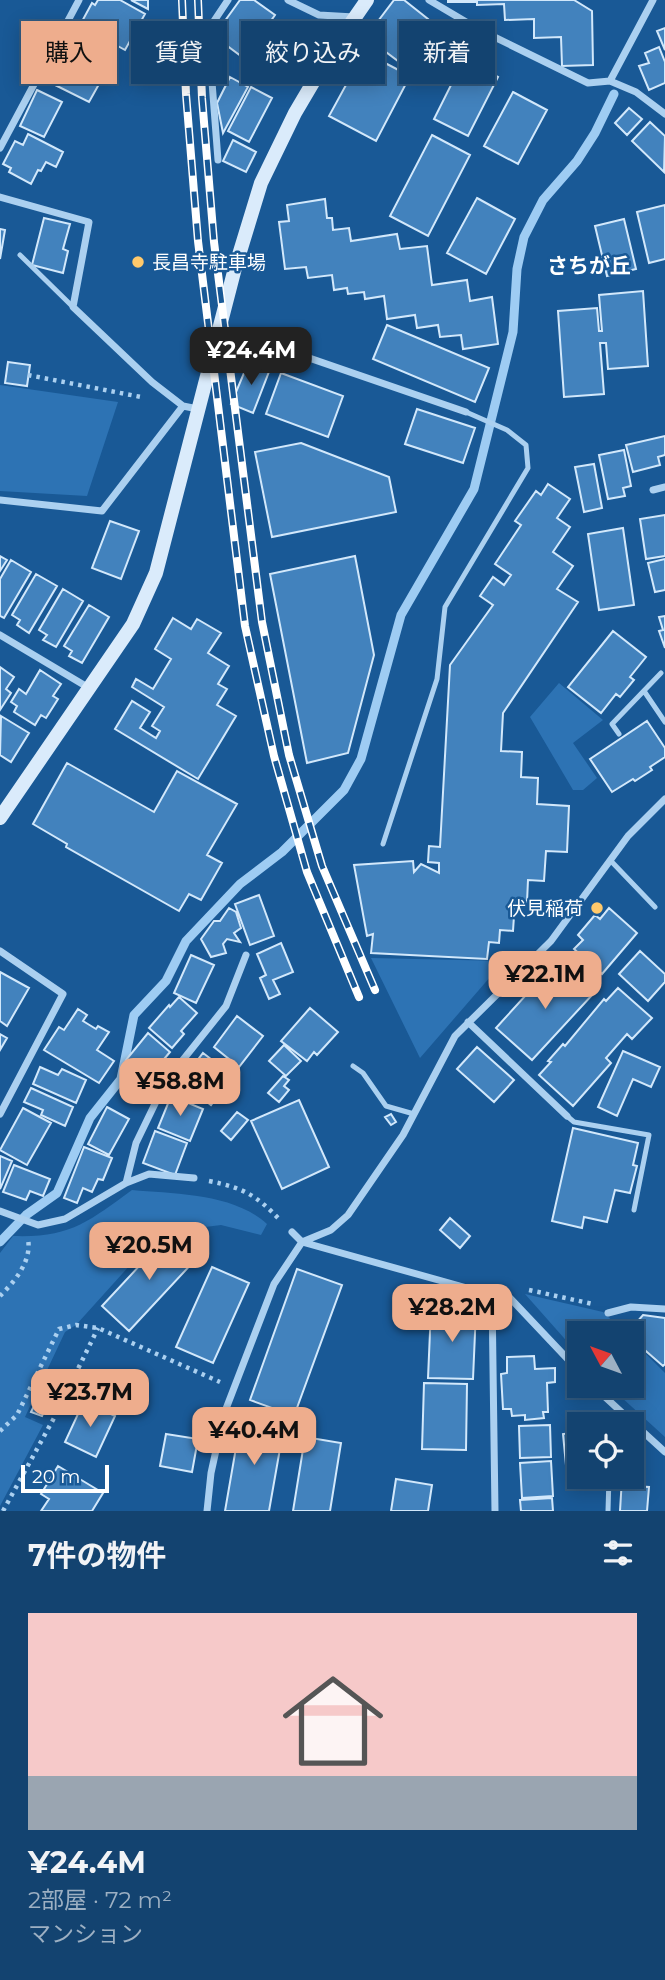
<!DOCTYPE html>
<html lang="ja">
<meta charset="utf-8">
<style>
body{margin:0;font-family:Montserrat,"Noto Sans JP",sans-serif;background:#204e78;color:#f1f3f6;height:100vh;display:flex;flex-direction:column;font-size:26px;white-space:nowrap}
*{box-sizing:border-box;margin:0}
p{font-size:23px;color:#9db0c3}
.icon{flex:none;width:38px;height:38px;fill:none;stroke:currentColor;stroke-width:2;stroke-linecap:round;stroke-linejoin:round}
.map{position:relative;height:1511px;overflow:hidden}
.drawer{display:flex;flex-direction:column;background:#134370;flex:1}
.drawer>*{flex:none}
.banner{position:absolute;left:21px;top:21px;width:623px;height:63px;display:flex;gap:14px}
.needle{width:46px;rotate:311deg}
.controls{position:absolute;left:567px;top:1321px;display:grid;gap:14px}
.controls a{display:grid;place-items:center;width:77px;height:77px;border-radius:0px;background:#134370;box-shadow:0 4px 18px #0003,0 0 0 2px #325c83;font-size:35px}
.scale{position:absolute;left:21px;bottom:18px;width:88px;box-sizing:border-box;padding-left:7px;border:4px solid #fff;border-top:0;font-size:19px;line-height:24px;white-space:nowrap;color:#fff;-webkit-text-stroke:5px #195996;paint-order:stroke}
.price{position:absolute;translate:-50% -60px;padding:0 16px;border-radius:14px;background:#eead8d;color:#111;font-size:23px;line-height:46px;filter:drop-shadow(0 2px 4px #0008)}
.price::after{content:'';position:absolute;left:50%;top:42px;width:21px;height:16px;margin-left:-10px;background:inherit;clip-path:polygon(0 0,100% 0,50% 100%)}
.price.on{background:#222;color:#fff}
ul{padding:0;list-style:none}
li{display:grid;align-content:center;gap:14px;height:371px;padding:0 28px}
li span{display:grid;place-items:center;height:217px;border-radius:0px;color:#555}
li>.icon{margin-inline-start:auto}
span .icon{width:126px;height:126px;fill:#fffc;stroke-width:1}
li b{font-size:30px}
h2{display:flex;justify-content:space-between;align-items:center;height:84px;padding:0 28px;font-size:30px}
.chip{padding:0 24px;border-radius:0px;background:#134370;box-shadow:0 4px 18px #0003,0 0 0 2px #325c83;font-size:24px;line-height:63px}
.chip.on{background:#eead8d;color:#111}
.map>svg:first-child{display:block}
</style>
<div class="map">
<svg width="665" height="1511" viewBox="0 0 665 1511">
<rect width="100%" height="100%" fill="#195996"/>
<path fill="#2d73b4" d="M0,385l118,17 -31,94 -87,-5z
M559,683l44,37 -30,23 24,35 -14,12h-10l-43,-73z
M371,958l133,3 -84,97z
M132,1190c43,4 101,3 135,34l-6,11 -40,-10 -62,8 -83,92 -11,7 -40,85 18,8 -43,81v-253l13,-17c57,2 75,-14 119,-46z
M525,1294l78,18 22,21 -46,1v21z
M632,1340l33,33v64l-56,-51h23z"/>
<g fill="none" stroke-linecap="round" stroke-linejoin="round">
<path stroke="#9eccf3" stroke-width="9" d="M0,1242l26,-27 31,-22 33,-75 31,-39 13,-64 32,-34 20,-40 54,-57 42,-32 62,-62 17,-31 40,-144 73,-126 39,-157 4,-63 7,-32 19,-37 34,-39 18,-28 19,-39"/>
</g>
<path fill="#4282bd" stroke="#d2e8fb" stroke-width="2" d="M98,0h22l25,14 -20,36 -45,-25 12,-22 3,2z
M131,0h17v9z
M240,0h14l21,15 -7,10 5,3 -24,34 -35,-26z
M394,0h10l24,19 -3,5 4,4 -27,36 -36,-27z
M448,0h126l18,11 1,54 -31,1 -1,-29 -27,1v-19l-29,1 -1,-16 -27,1v-3h-29z
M665,28v22l-8,-19z
M88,35l29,17 -28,50 -42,-21 25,-43 11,6z
M659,47l6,15v21l-16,7 -10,-24 10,-3 -4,-10z
M364,52l46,24 -34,65 -47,-25z
M464,59l34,18 -30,59 -34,-17z
M230,77l18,10 -25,46 -6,-30z
M251,87l21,11 -23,44 -21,-11z
M37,90l25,12 -18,35 -24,-11z
M513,92l34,18 -29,54 -34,-18z
M629,108l13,11 -15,16 -12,-12z
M650,122l15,14 -1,36 -32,-31z
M28,134l35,18 -7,15 -10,-5 -5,9 -3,-1 -7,14 -22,-12 2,-4 -8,-4 12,-23 8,4z
M432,135l38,20 -42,81 -38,-20z
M233,140l23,12 -10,20 -23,-11z
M477,198l38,21 -29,55 -39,-21z
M325,199l2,19h5l1,12 16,-2 2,13 46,-7 3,15 27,-3 5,39 35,-5 3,21 22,-4 6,47 -35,5 -2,-14 -21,2 -2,-12 -21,3 -2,-13 -28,4 -3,-23 -19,3 -1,-7 -16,2 -1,-6 -13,2 -2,-15 -24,3 -2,-11 -21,2 -6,-47 10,-1 -2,-16z
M665,205v54l-16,4 -12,-51z
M44,218l26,6 -7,25 5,2 -5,22 -31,-8z
M624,219l12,50 -29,7 -12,-50z
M0,229l5,1 -5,29z
M643,291l5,75 -40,3 -2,-26h-6l4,51 -40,3 -6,-86 39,-3 2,23h3l-3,-36z
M387,325l102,43 -14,34 -102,-43z
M249,361l21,8 -17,44 -22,-9z
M8,362l22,3 -3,21 -22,-3z
M281,373l62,23 -15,41 -62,-23z
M417,409l58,19 -12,35 -58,-19z
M665,436v19l-7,2 2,8 -27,7 -7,-27z
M301,443l88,34 7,35 -124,25 -17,-85z
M624,450l7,36 -8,2 2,8 -17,3 -9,-44z
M594,464l8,44 -18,4 -9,-45z
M548,484l22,15 -13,19 13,9 -17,25 20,14 -16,23 21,13 -75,111 -2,38 21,1 -1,25 17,1 -1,26 32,2 -2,46 -21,-1 -2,30 -16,-1 -1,22 -12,-1 -2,30 -13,-1 -1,13 -10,-1 -2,17 -116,-6 2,-19 -6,2 -13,-71 59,-4 1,11 7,-8 18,9v-10l-11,-1 1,-16 11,1 10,-182 43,-60 -13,-9 13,-19 11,8 7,-10 -16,-11 26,-39 -6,-4 21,-30 5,4z
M665,515v41l-19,3 -6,-40z
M110,521l29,10 -18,48 -29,-11z
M623,528l11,77 -35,5 -11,-76z
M0,556l7,4 -7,11z
M355,556l19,99 -26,98 -41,10 -37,-189z
M665,559v31l-10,2 -7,-29z
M11,560l20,12 -27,46 -4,-2v-37z
M36,574l21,12 -28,47 -12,-8 3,-5 -8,-5z
M63,589l20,12 -27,46 -13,-7 4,-5 -8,-5z
M89,605l20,12 -27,46 -13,-7 3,-5 -8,-5z
M665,616v32l-6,-17 4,-1 -4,-13z
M173,618l18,11 6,-10 24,14 -13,20 21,13 -11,18 9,5 -10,16 19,11 -38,63 -83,-50 17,-28 18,11 -10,16 16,10 4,-7 -8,-5 12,-19 -32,-20 4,-8 17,10 18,-30 -16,-10z
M613,631l33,26 -16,20 4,3 -14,17 -4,-3 -15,19 -33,-26z
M0,667l14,10 -8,12 5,4 -11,17z
M40,670l21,14 -8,12 5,3 -12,19 -5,-3 -6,10 -21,-13 3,-6 -6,-4 8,-13 7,5z
M1,716l28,17 -18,29 -11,-7z
M647,721l18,27v9l-15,10 2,3 -17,11 -2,-2 -21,13 -22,-33z
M67,763l87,49 23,-41 60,33 -30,51 15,8 -21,37 -12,-6 -10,17 -113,-64 1,-3 -34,-20z
M259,895l15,41 -24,9 -15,-41z
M597,902l6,5 -6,6 -5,-5z
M229,908l7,4 5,16 -7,5 6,9 -13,-3 -4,5 3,9 -15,4 -10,-18 13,-18h6z
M609,908l28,25 -35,41 -28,-25 9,-9 -5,-5 17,-20 5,4z
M281,943l12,29 -20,8 7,14 -11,5 -9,-21 6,-3 -9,-21z
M640,951l25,23v8l-17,19 -29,-27z
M191,955l23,10 -18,38 -22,-10z
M557,961l36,33 -61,66 -36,-32z
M0,972l29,16 -22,38 -7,-5z
M618,988l34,30 -20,21 -5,-5 -21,24 5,5 -38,43 -34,-31 12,-13 -3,-1 15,-17 2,2 39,-47 2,2z
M179,997l18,16 -16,18 3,3 -12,14 -23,-20 20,-23 1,2z
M310,1008l28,24 -21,23 -3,-3 -7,9 -26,-20z
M78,1009l9,6 -4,6 13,8 2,-3 11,6 -12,18 17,11 -15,22 -55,-33 15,-23 5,3z
M237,1016l26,20 -24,31 -25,-20z
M148,1033l22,19 -27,32 -15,-13 5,-6 -7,-5z
M0,1034l7,4 -7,12z
M284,1045l17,16 -15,15 -17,-15z
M477,1047l37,33 -20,22 -37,-33z
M623,1051l37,16 -9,20 -18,-8 -16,37 -19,-9z
M203,1053l30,23 -22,29 -30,-23z
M40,1067l18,8 4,-6 24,11 -10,23 -43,-19z
M283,1076l6,4 -5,6 5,4 -10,12 -11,-9z
M31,1088l42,19 -8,19 -24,-11 2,-5 -19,-8z
M171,1096l32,13 -13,32 -32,-13z
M299,1100l30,67 -47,22 -31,-68z
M107,1107l22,12 -20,36 -21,-11z
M23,1108l28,15 -24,42 -27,-15z
M237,1112l11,8 -17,20 -10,-9z
M391,1114l5,8 -5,3 -6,-8z
M573,1128l65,15 -5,22 4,1 -7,27 -15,-3 -8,32 -23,-5 -2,11 -30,-7z
M155,1131l32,12 -12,32 -32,-12z
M84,1147l28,11 -9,22 -5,-1 -6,13 -9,-4 -6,15 -13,-5z
M0,1156l12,5 -12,28z
M14,1165l36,14 -7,17 -13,-5 -4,9 -23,-8z
M450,1218l20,18 -10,12 -20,-18z
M169,1234l27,25 -67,72 -27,-25z
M212,1267l37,16 -36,80 -37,-16z
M297,1269l45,16 -48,131 -44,-16z
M431,1309l45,1 -3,69 -45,-1z
M643,1315l22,3v46l-2,2 -24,-21 3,-4 -5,-5 7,-7 -7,-7z
M534,1356l1,13 20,-1v14l-8,1 1,29h-5l1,6 -19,2v-5l-13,1 -1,-7h-8l-2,-35 6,-1v-16z
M424,1383l43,1 -1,66 -44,-1z
M37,1400l10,5 -5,11 -11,-4z
M84,1401l31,15 -19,41 -31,-15z
M241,1419l43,7 -15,85h-44z
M550,1425l1,32 -31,1 -1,-32z
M579,1432v45h17v6l-28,3 -5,-52z
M166,1434l32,5 -6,33 -32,-6z
M305,1437l36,6 -11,68h-37z
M551,1461l2,35 -31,2 -2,-35z
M58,1466l45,27 -11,18h-51l8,-12 -8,-5z
M622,1478l12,1 -1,7 16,1 -2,24h-27z
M396,1479l36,6 -4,26h-37z
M552,1498l1,13h-32l-1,-11z"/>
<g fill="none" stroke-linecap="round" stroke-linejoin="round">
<path stroke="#abd0f0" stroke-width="4.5" stroke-dasharray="3.5 5" stroke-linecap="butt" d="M28,375l113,22
M209,1181c35,7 47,14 72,40
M529,1290l64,14
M0,1296c15,-15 32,-35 28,-57
M0,1431l17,-16 42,-86 17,-4 22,3 122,54
M3,1511l51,-93 44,-90"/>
<path stroke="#abd0f0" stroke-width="5" d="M20,255l53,52
M644,691l21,31
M619,734l-7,-10 49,-51
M383,844l54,-165 8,-72 83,-139 -2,-23 -19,-15 -41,-18
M610,860l45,47
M353,1066l10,7 23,33 28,8
M567,1116l7,6 75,13 -15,75
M614,1424l9,-10
M608,1511l1,-34"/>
<path stroke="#abd0f0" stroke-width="7" d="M288,0l31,15 35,2
M429,0l49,29 110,54 22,-2 26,11 29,22
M610,81l43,-81
M0,148l79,-148
M218,160l-10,-130 20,-30
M0,197l89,25 -16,85 79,75 31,24
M219,327l247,85
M653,490l12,-3
M0,500l102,11 81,-105 15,3
M0,635l89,53
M0,951l63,43 -63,120
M468,1022l99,94
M126,1183l10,-40 30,-62 60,-75 20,-51
M0,1211l38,14 27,-6 61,-36 23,-9 45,4
M292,1232l10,10 190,53 17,2 70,74
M492,1295l3,216
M608,1313l23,-6 34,2
M593,1386l72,66
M207,1511l4,-38 13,-59 50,-130 28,-42 29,-12 17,-15 55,-80 52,-99 96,-95 77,-105 37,-37"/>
<path stroke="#daebfb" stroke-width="14" d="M0,818l133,-194 23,-51 79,-305 26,-85 34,-70 36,-61 36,-52"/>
<defs>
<path id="rail" d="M182,0l4,94 12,147 47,385 29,130 33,116 52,125
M198,0l4,98 12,144 48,380 27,133 33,111 53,124"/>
</defs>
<use href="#rail" stroke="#fff" stroke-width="8"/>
<use href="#rail" stroke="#195996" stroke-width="5" stroke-dasharray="16" stroke-linecap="butt"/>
</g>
<g fill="#ffc96b" stroke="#195996" stroke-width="2.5">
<circle cx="138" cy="262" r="7"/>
<circle cx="597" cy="908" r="7"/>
</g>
<g text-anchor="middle" stroke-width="5" stroke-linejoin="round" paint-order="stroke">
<g font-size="19" fill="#fff" stroke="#195996" text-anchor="start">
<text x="152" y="269">長昌寺駐車場</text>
<text x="583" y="915" text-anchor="end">伏見稲荷</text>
</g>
<g font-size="21" font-weight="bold" fill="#fff" stroke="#195996">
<text x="589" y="273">さちが丘</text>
</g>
</g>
</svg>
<div class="controls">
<a><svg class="needle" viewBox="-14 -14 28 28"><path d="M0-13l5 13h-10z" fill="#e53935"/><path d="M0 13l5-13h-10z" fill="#9db0c3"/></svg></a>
<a><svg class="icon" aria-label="locate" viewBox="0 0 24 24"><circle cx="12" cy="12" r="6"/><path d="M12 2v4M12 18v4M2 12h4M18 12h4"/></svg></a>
</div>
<div class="scale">20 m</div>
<b class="price on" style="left:251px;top:387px">¥24.4M</b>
<b class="price" style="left:545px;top:1011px">¥22.1M</b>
<b class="price" style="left:180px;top:1118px">¥58.8M</b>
<b class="price" style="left:149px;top:1282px">¥20.5M</b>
<b class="price" style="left:452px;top:1344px">¥28.2M</b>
<b class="price" style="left:90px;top:1429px">¥23.7M</b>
<b class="price" style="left:254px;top:1467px">¥40.4M</b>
<div class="banner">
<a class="chip on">購入</a>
<a class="chip">賃貸</a>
<a class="chip">絞り込み</a>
<a class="chip">新着</a>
</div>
</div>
<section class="drawer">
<h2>7件の物件<svg class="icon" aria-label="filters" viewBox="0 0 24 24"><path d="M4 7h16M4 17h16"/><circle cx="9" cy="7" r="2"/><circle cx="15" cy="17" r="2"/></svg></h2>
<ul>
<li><span style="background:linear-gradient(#f6c9c9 75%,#9aa5b1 0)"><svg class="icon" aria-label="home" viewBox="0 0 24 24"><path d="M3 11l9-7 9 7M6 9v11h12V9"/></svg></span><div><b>¥24.4M</b><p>2部屋 · 72 m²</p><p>マンション</p></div></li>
</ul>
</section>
